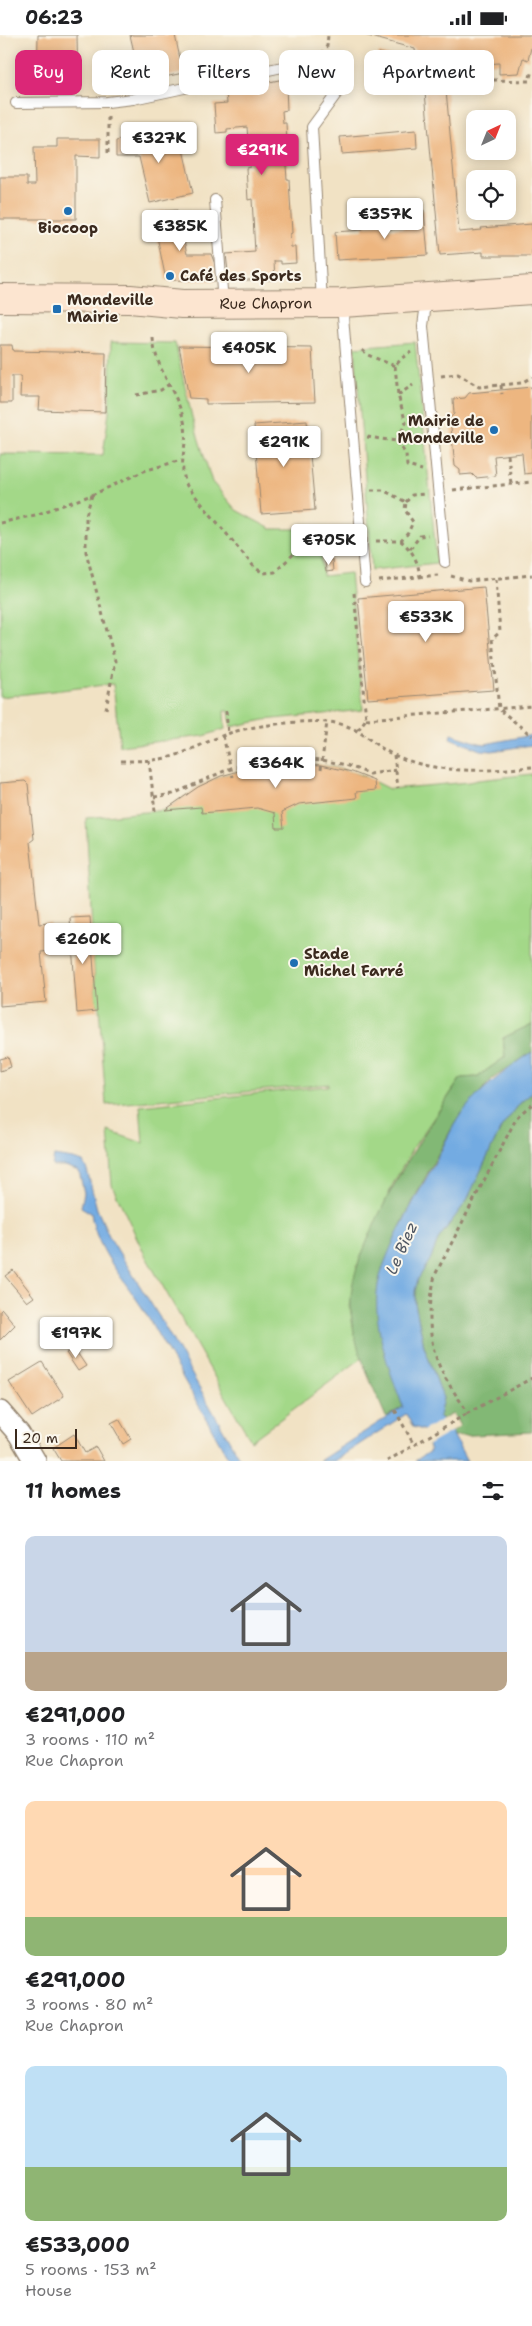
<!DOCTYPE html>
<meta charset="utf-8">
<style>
body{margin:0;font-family:"Shantell Sans",sans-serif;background:#f2f2f2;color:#202124;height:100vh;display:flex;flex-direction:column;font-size:19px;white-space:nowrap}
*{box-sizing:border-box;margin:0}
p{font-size:16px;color:#757577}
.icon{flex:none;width:28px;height:28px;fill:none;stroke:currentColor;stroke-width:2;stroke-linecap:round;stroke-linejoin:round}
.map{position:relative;height:1426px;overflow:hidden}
.details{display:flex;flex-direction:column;background:#fff;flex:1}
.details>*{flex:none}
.top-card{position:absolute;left:15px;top:15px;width:502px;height:45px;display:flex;gap:10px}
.needle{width:32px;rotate:43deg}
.fabs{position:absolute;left:466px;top:75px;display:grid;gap:10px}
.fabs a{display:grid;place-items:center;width:50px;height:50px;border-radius:10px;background:#fff;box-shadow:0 2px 12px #0003;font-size:25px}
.scale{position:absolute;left:15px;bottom:12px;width:62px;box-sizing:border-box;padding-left:5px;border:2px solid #3b2a1e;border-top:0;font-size:14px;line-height:18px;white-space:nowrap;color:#3b2a1e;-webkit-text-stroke:4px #fbf7ec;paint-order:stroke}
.price{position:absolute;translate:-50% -42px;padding:0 11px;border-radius:5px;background:#fff;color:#222;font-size:16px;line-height:32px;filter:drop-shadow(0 1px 2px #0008)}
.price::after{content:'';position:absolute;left:50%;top:30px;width:15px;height:11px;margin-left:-8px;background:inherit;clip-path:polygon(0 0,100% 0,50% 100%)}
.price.current{background:#db2777;color:#fff}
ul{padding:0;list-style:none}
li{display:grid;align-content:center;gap:10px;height:265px;padding:0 25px}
li span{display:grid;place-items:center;height:155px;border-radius:10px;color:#555}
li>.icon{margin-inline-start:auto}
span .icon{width:90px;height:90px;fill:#fffc;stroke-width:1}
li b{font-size:21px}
h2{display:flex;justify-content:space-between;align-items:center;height:60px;padding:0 25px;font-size:21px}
.tag{padding:0 18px;border-radius:10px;background:#fff;box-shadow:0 2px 12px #0003;font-size:18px;line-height:45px}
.tag.current{background:#db2777;color:#fff}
.status{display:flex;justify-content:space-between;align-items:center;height:35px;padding:0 25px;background:#fff;direction:ltr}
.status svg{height:14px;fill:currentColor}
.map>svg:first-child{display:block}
</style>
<div class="status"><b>06:23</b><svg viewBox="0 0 49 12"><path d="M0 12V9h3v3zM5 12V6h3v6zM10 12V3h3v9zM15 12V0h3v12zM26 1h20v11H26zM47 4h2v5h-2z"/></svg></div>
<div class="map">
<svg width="532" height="1426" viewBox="0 0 532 1426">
<rect width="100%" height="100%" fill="#fbf7ec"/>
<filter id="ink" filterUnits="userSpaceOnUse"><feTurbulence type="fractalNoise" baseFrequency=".02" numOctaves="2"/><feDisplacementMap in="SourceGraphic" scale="10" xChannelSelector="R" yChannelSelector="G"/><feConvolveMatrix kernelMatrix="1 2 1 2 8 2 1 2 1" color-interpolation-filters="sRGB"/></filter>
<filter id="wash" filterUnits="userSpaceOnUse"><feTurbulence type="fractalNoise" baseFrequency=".0096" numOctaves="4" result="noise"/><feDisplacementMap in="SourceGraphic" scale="20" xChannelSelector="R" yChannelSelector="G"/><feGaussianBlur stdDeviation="1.12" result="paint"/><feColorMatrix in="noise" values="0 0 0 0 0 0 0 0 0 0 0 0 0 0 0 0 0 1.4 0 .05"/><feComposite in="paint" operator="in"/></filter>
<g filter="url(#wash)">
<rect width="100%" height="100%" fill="#f1e2c4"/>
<path fill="#a3d888" stroke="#6f8153" d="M111,307l64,1 17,74 20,65 24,28 35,19h48l4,47 27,-3 13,137 -99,10 -33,7 -2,-16h-5l1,18 -21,7 -84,10 -7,-62 -113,13v-243l103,1 6,-43z
M415,307l22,221 -65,7 -17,-223z
M279,728h27l27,4 28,8 28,14 80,-7 9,-2 54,-6v250l-29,14 2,19 -28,20 -16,1 -48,70 -20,36 -36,82 -7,41 4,25 8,26 -111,83 -106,-186 -33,-70 -4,-54 35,12 -3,-37 188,-20 1,-2 -223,21 -7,-98 -3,-3 -10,-186 79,-8 33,-23 23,-11 40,-11z"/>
<path fill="#82b874" stroke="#5e7149" d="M532,989v28l-40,27 -31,35 -9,14c-25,48 -60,105 -74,157l4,54 21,68 -17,10c-15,-35 -33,-70 -35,-108 -2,-25 8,-48 17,-70 24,-58 58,-109 93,-161l16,-1 28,-20 -2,-19z
M532,1058v339l-78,4 -2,-4 8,-6 -7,-12 -10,5 -4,-3 4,-18 -19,-52 -9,-43v-12l3,-12 12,-19 9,-22 27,-36 35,-74 20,-26z"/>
<path fill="#73abe2" stroke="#576a80" d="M451,699l28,9 6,1 47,-9v10l-40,6 -12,-1 -30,-12z
M532,1017v41l-11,9 -20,26 -35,74 -27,36 -9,22 -12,19 -3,12v12l9,43 19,52 -4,18 9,9 19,36h-52l15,-10 -7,-21 -10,-3 -7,-13 -72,47h-15l84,-54c-13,-35 -29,-76 -26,-115 3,-34 40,-96 57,-128 9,-16 16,-34 27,-50 21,-27 44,-43 71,-62z
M54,1121l19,3 10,3 4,8 10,39 13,29 50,80 81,143h-9l-6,-7c-26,-47 -53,-93 -80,-140 -19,-32 -50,-62 -55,-101l-10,-6 3,-14 -5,-22 -14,-5h-13z"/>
<path fill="#f1e2c4" d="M445,1383l9,12 -29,17 -4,-15z"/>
<g id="blocks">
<path fill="#edb680" d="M38,0h39l1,53 -41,-1z
M130,0h45l8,38 -37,8 -4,-17 -5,1z
M364,0h168v9l-4,16 -5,-2 -4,15 -20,1v-11l-82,6 -2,-20z
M379,18l18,5 -2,8 -18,-4z
M279,45l6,2 1,3 1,25 -5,1 1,12h3l2,43h-2l1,13h2l3,54 -2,1 1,13h4l1,16 -15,1v-3h-7l1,19h-46l-3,-26 29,-2 -3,-53 -4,1 -2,-32 4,-1 -3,-40 -20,2v3l-11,1 -2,-29 13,-1 -1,-12z
M446,55l13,142 23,-2 -1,-2 51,-4v30l-2,2h-47v-4l-43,3 -15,-163z
M416,95l1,18 -75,6 -2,-17z
M156,97l1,5 22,-5 14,61 -43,10 -11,-46h-23v-16z
M57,104h43v18l-24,-1v63h-76v-42h27v8h8l-1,-38h23z
M177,175l10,44h24l4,10 1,17 -50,-1 -14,-68z
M424,175l4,45 -91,5 -2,-28 28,-2v-4l22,-2v5l19,-1 -1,-2h5l-2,-14z
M0,310h12l1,6 93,2 -1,59 -66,-2 1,-13h-20l1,-21h-9v27h-12z
M179,311l133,2 3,54 -109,2v-5l-17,-1z
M532,352v86l-8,1 -2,-21 -28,3 2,20 -20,2 -4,-4 -12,1v-5l-5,-4 -5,-48 4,-4 -1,-15 12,-1 4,-5z
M307,386l8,89 -54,4 -7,-89z
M325,525h7l1,11 -7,1z
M484,552l10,103 -126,9 -10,-101z
M291,728l30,2 31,7 23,9 1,9 -20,2 1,6 -58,6 -17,8 2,16h-8l-1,-15 -18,-5 -55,5 -1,-6 -36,3 33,-23 23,-11 40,-11z
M25,746l3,3 6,55 -4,3 9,82 11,-1 3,28 -12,1 5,50 -46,4v-223z
M90,882l7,94 -20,2 -7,-95z
M8,1022l3,10 -11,4v-12z
M13,1235l21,27 -7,5 -22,-26z
M2,1274l13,16 -15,15v-29z
M74,1313l12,18 -8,5 -12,-18z
M42,1327l22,34 -32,21 -23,-35z
M119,1384l12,20 -8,5 -12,-21z
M74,1399l11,19 11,-6 8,14h-43l-8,-13z"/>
</g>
</g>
<g filter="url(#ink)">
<use href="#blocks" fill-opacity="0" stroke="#968671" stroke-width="1"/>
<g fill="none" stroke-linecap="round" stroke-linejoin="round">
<defs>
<path id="lane" d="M16,68l91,-1 26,-3 154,-33 22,7 28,20 -25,34 10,175
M215,165l8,103
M342,269l23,278
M425,276l-2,15 22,236"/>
<path id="street" d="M0,1377l19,22 16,27"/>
<g id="secondary">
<path id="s1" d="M0,263l130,1 52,5 160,-1 190,-13"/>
</g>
</defs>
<use href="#lane" stroke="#968671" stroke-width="12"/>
<use href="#street" stroke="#968671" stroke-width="24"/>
<use href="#secondary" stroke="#968671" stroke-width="30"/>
<path stroke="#968671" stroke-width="3" stroke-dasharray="4 4" stroke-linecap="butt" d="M317,26l10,-15 1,-11
M421,43l108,3 3,-11
M108,82v39
M153,303c2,31 24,53 31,83 6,24 -8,38 3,65l68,82 9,5 11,-1 29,-28 23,-3 21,1
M362,315l6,5 27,11 7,-8 9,-6
M395,331l3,29 8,28 -10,18 10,13 1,12 15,4
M441,341l17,-2 21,13 42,-4 11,-6
M501,350l1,9
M136,360l25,-5 7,-5
M398,360l15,-10
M367,402l29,4
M508,420l3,29
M371,455h12l23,12 -1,8 8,12 -5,11 -7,8
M453,455l79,-8
M92,460l-6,20v37l29,109 -9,48
M406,467l6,-7 13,-1
M0,488l35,-8 57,-20 52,-24 37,-11
M376,506h25c12,10 17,20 19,36
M410,514l10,-13 8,-1
M451,541l18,5 63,-6
M496,544l4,53 -8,7 7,70 33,27
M379,546l59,-6
M354,558l12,126 -8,11
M226,676l2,22
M366,684l166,-13
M223,701l10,41
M394,720l4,33
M149,725l6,51
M121,726c18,0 36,0 53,-5 19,-6 37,-17 56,-23 24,-8 73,-13 98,-11 33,3 40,21 66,33 44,20 92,16 138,12
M321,734l6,-47
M154,762l19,-3 58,-26 39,-8 26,-2 26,2 24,5 24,9 26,-4
M532,1069l-15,13 -82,158c-6,28 -8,57 2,85 6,18 21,37 31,53l64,-35
M395,1375l19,35
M387,1426l81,-48"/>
<use href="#lane" stroke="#fff" stroke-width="10"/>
<use href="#street" stroke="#fff" stroke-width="21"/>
<use href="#secondary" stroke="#fce5d0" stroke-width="28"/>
</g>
</g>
<g fill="#1f6fb2" stroke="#fbf7ec" stroke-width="2">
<circle cx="68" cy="176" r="5"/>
<circle cx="170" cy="241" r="5"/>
<rect x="52" y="269" width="10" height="10" rx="2.5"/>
<circle cx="494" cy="395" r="5"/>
<circle cx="294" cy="928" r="5"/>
</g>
<g text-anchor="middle" stroke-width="4" stroke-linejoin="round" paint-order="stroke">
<g font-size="15" font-weight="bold" fill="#3b2a1e" stroke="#fbf7ec" text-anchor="start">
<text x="68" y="198" text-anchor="middle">Biocoop</text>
<text x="180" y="246">Café des Sports</text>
<text x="67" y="270">Mondeville<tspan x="67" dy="17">Mairie</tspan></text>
<text x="484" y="391" text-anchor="end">Mairie de<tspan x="484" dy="17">Mondeville</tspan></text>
<text x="304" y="924">Stade<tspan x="304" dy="17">Michel Farré</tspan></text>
</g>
<g font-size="15" fill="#3b2a1e" stroke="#fbf7ec">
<text dy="5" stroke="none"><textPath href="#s1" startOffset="266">Rue Chapron</textPath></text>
</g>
<g font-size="16" font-style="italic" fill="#4f5763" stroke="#fbf7ec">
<text transform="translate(401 1213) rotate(-66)" y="6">Le Biez</text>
</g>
</g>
</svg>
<div class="fabs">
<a><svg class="needle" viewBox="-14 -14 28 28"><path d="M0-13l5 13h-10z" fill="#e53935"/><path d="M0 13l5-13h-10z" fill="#757577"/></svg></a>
<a><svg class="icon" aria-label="locate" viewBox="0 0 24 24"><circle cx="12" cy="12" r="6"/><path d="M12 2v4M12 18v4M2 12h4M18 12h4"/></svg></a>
</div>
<div class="scale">20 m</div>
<b class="price" style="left:159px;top:129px">€327K</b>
<b class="price current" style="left:262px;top:141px">€291K</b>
<b class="price" style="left:385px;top:205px">€357K</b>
<b class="price" style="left:180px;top:217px">€385K</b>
<b class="price" style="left:249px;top:339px">€405K</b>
<b class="price" style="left:284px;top:433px">€291K</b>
<b class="price" style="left:329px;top:531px">€705K</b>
<b class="price" style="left:426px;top:608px">€533K</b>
<b class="price" style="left:276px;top:754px">€364K</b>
<b class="price" style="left:83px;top:930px">€260K</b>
<b class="price" style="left:76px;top:1324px">€197K</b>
<div class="top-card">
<a class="tag current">Buy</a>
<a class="tag">Rent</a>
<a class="tag">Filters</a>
<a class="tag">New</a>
<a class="tag">Apartment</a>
</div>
</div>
<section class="details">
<h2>11 homes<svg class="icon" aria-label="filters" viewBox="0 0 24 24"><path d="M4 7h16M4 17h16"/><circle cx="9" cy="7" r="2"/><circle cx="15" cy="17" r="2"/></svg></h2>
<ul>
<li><span style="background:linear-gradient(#c9d6e8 75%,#b9a48a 0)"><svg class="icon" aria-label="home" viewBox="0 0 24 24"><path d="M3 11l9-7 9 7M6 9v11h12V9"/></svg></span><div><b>€291,000</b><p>3 rooms · 110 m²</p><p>Rue Chapron</p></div></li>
<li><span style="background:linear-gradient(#ffd9b3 75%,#8fb573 0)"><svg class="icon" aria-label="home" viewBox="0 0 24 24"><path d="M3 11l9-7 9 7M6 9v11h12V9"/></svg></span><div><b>€291,000</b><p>3 rooms · 80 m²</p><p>Rue Chapron</p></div></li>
<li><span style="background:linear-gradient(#bfe0f5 65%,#8fb573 0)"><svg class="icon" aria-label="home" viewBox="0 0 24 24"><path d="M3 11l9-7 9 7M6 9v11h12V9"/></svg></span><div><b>€533,000</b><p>5 rooms · 153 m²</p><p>House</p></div></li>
</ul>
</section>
